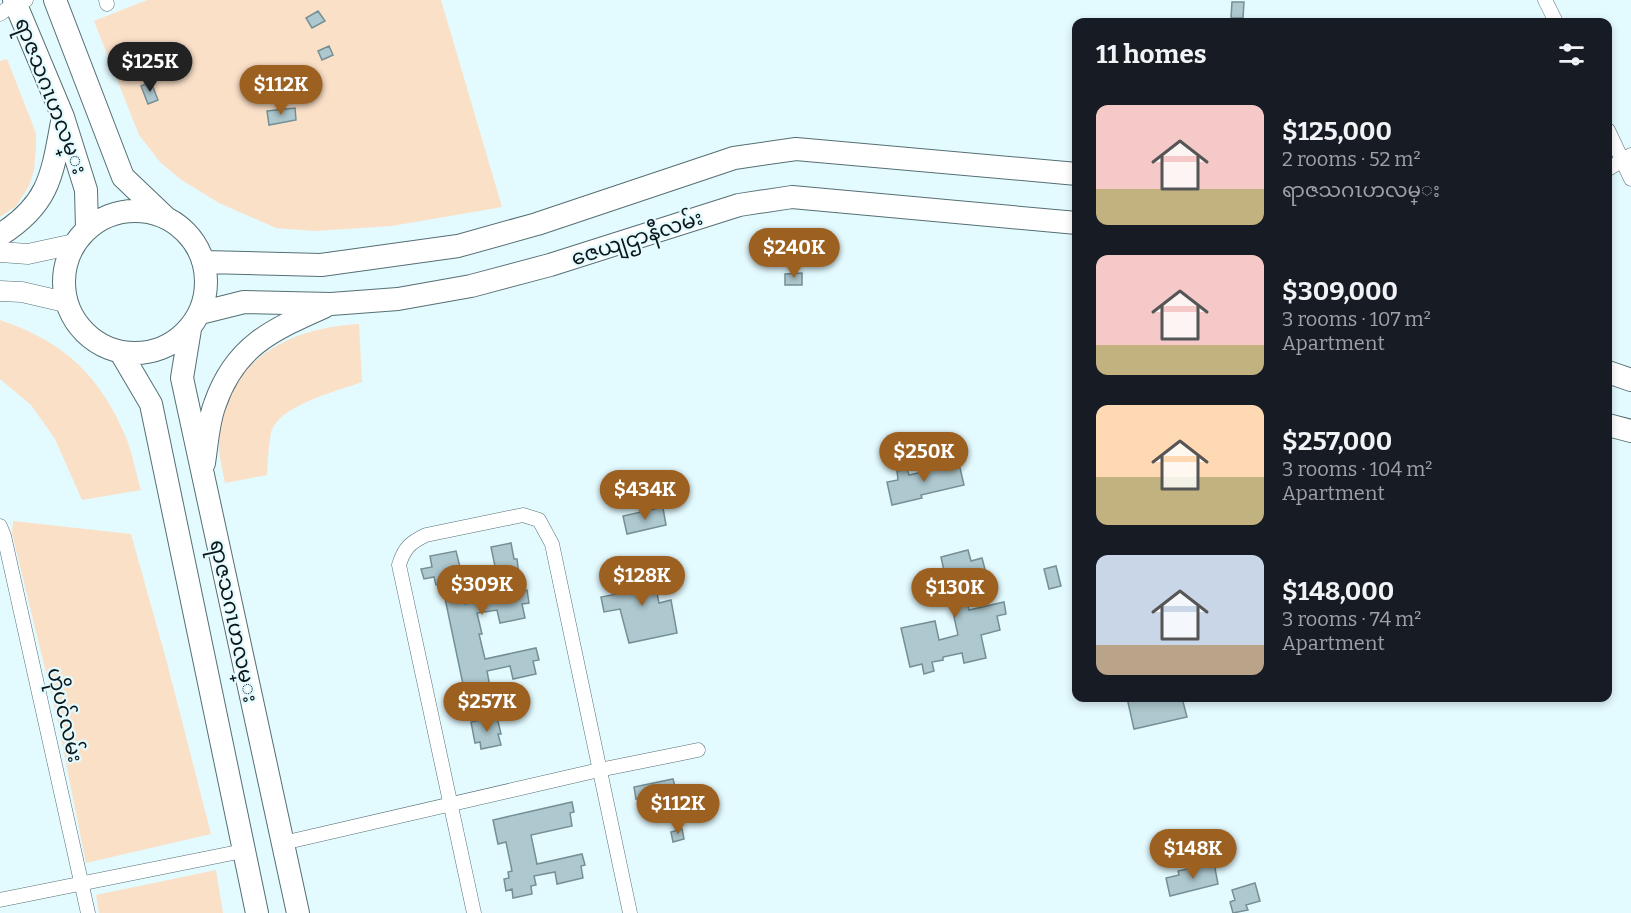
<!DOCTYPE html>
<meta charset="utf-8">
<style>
body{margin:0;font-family:Bitter,"Noto Sans Myanmar",serif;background:#242831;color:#f1f3f6;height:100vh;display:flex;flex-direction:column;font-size:22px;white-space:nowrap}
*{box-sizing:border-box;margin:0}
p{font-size:20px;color:#9ea1a6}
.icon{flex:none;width:33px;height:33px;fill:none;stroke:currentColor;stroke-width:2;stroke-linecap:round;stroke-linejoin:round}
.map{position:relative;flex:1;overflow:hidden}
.sheet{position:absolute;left:1072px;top:18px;width:540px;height:684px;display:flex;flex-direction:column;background:#171b24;border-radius:12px;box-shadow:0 3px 9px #0003}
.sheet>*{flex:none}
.price{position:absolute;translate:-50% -51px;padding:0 14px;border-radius:21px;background:#9c6121;color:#fff;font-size:20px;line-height:39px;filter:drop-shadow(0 2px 3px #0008)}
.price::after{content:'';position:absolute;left:50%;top:36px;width:18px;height:14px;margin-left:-9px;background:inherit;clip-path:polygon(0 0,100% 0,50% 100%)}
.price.active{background:#222;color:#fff}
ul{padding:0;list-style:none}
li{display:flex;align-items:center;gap:18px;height:150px;padding:0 24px}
li span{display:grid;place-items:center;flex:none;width:168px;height:120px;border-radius:12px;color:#555}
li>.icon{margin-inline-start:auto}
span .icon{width:72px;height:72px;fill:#fffc;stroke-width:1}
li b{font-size:26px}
h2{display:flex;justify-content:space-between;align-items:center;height:72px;padding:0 24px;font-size:26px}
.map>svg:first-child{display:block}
</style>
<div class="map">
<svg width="1631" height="913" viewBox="0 0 1631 913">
<rect width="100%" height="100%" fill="#e3fafe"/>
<path fill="#fbe0c8" d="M147,0h294l61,207 -110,19 -78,5 -38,-3 -57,-25 -39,-24 -20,-17 -21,-27 -45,-114z
M7,59l29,74v15l-2,22 -5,16 -13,20 -16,11v-156z
M0,320c65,22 101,56 127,120 6,16 9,34 14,50l-59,10 -27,-61 -24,-34 -31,-26z
M359,324l3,58c-24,9 -84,23 -91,51 -3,13 -3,29 -4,42l-42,8c-2,-12 -6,-25 -6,-37 -3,-63 45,-105 103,-117 12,-3 25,-4 37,-5z
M13,521l118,13 35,125 45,175 -125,29 -29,-145 -45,-185z
M216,870l7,43h-124l-3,-18z"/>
<path fill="#adc8ce" stroke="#758f95" stroke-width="1.5" d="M1232,2h12l-1,16h-12z
M318,11l7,10 -13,7 -6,-10z
M329,46l4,9 -11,5 -4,-9z
M151,82l7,18 -10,4 -7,-18z
M295,108l1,12 -27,5 -2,-14z
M802,273v12h-17v-11z
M959,464l5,21 -43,10 1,3 -30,7 -5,-23 11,-2 -1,-9 10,-2 2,6z
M659,508h4l3,17 -39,9 -4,-18z
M511,543l3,16h3l4,32 6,-1 2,13 -7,1 3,14 -25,5 -3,-13 -20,3 5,21h-3l6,25 51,-11 3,12 -6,1 3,13 -23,5 -3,-13 -23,5 4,21 -17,4 -2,-9 -8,2 -22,-105 -6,1 -2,-8 -10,2 -3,-10 11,-2 -2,-11 26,-5 5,20 11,-2 3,11 -14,3 4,21 23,-4 13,-5 -10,-48z
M968,550l3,11 11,-3 4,15 -12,3 3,9 -13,3 5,22 35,-8 2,12 -9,2 3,14 -19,5 5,23 -22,5 -2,-10 -19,4v3l-11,2 2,9 -10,3 -2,-10 -12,3 -9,-39 34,-7 4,19 19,-5 -17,-78z
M651,564l8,39 12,-3 6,33 -48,10 -9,-34 -16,3 -3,-15 16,-3 -2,-9 16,-4 -3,-12z
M1056,566l5,20 -12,3 -5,-20z
M1127,698h55l5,19 -53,12z
M497,717l4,17h-3l3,11 -20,4 -1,-7 -5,1 -4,-21z
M673,779l3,11 -6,1 2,14 -25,5 -3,-13 -8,2 -2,-12z
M572,802l2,10 -4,1 2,13 -41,9 6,29 45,-10 3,11 -4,1 2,12 -26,6 -2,-12 -21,4 2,9 -5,1 1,8 -19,4 -1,-9 -6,2 -2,-12 5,-1 -1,-6 4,-1 -6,-29 -8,2 -5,-24z
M682,829l2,10 -11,3 -2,-10z
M1173,843l3,14 -14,3 -3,-14z
M1214,863l4,21 -48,12 -4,-18 13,-3 -1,-4z
M1255,883l5,18 -14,4 2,5 -15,3 -3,-11 5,-2 -3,-10z"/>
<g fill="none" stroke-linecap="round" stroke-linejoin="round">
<defs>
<path id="street" d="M106,0l1,4
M1545,0l11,22
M0,14l15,-11 11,-3
M1608,130l23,49
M1608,169l23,-14
M0,526l4,10 84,377
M283,843l316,-73 99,-20
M0,900l243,-49
M474,913l-75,-348c5,-17 12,-23 27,-30l97,-20 16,5 13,24 78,369"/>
<path id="secondary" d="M0,252l28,2 46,-10
M0,291l22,1 43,10"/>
<path id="primary" d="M14,0l49,117 23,73 1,39
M55,0l68,177 42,40
M64 282a71 71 0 1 1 142 0a71 71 0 1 1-142 0Z
M0,235c49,-31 52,-59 62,-113
M204,262l117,3 137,-19 79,-22 197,-66 62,-9 281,25
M200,313l44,-11 87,2 67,-5 73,-13 79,-21 189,-60 53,-8 285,26
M190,329l-8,49 116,535
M121,353l30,51 106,509
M1608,372l23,8
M1608,425l23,6
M204,463c3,-19 4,-41 11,-59 20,-58 57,-74 109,-97"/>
</defs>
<use href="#street" stroke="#566f74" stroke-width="15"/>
<use href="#secondary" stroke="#566f74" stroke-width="21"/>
<use href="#primary" stroke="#566f74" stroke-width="24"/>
<use href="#street" stroke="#fff" stroke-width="14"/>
<use href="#secondary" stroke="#fff" stroke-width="20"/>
<use href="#primary" stroke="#fff" stroke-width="22"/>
</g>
<g text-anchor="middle" stroke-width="4.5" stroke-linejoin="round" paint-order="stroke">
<g font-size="21" fill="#0c1618" stroke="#e3fafe">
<text transform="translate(51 96) rotate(69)" y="7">ရာဇသဂၤဟလမ္း</text>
<text transform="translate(637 238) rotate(-18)" y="7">ဇေယျဌာနီလမ်း</text>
<text transform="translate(234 621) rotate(78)" y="7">ရာဇသဂၤဟလမ္း</text>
<text transform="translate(65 715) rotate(77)" y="7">ဟိုပင်လမ်း</text>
</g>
</g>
</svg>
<b class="price active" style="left:150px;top:93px">$125K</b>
<b class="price" style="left:281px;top:116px">$112K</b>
<b class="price" style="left:794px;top:279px">$240K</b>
<b class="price" style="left:924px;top:483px">$250K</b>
<b class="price" style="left:645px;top:521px">$434K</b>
<b class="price" style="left:642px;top:607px">$128K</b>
<b class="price" style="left:482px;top:616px">$309K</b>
<b class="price" style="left:955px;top:619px">$130K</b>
<b class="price" style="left:487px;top:733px">$257K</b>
<b class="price" style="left:678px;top:835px">$112K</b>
<b class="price" style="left:1193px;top:880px">$148K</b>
<section class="sheet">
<h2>11 homes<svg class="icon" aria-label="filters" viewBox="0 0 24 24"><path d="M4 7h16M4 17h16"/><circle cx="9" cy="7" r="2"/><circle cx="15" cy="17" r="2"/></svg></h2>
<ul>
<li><span style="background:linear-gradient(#f6c9c9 70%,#c2b280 0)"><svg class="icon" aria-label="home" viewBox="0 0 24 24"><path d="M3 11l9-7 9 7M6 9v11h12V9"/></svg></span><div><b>$125,000</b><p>2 rooms · 52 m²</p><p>ရာဇသဂၤဟလမ္း</p></div></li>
<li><span style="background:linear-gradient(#f6c9c9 75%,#c2b280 0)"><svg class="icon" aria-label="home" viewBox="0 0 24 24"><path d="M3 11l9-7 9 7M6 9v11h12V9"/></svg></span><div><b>$309,000</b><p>3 rooms · 107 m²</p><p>Apartment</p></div></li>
<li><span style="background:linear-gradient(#ffd9b3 60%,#c2b280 0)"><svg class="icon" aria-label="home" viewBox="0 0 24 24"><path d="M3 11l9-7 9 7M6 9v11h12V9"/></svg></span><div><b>$257,000</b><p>3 rooms · 104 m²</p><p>Apartment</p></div></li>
<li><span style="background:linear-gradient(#c9d6e8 75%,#b9a48a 0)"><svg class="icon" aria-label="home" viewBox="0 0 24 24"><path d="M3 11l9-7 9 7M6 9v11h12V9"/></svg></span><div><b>$148,000</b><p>3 rooms · 74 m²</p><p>Apartment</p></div></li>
</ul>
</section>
</div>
